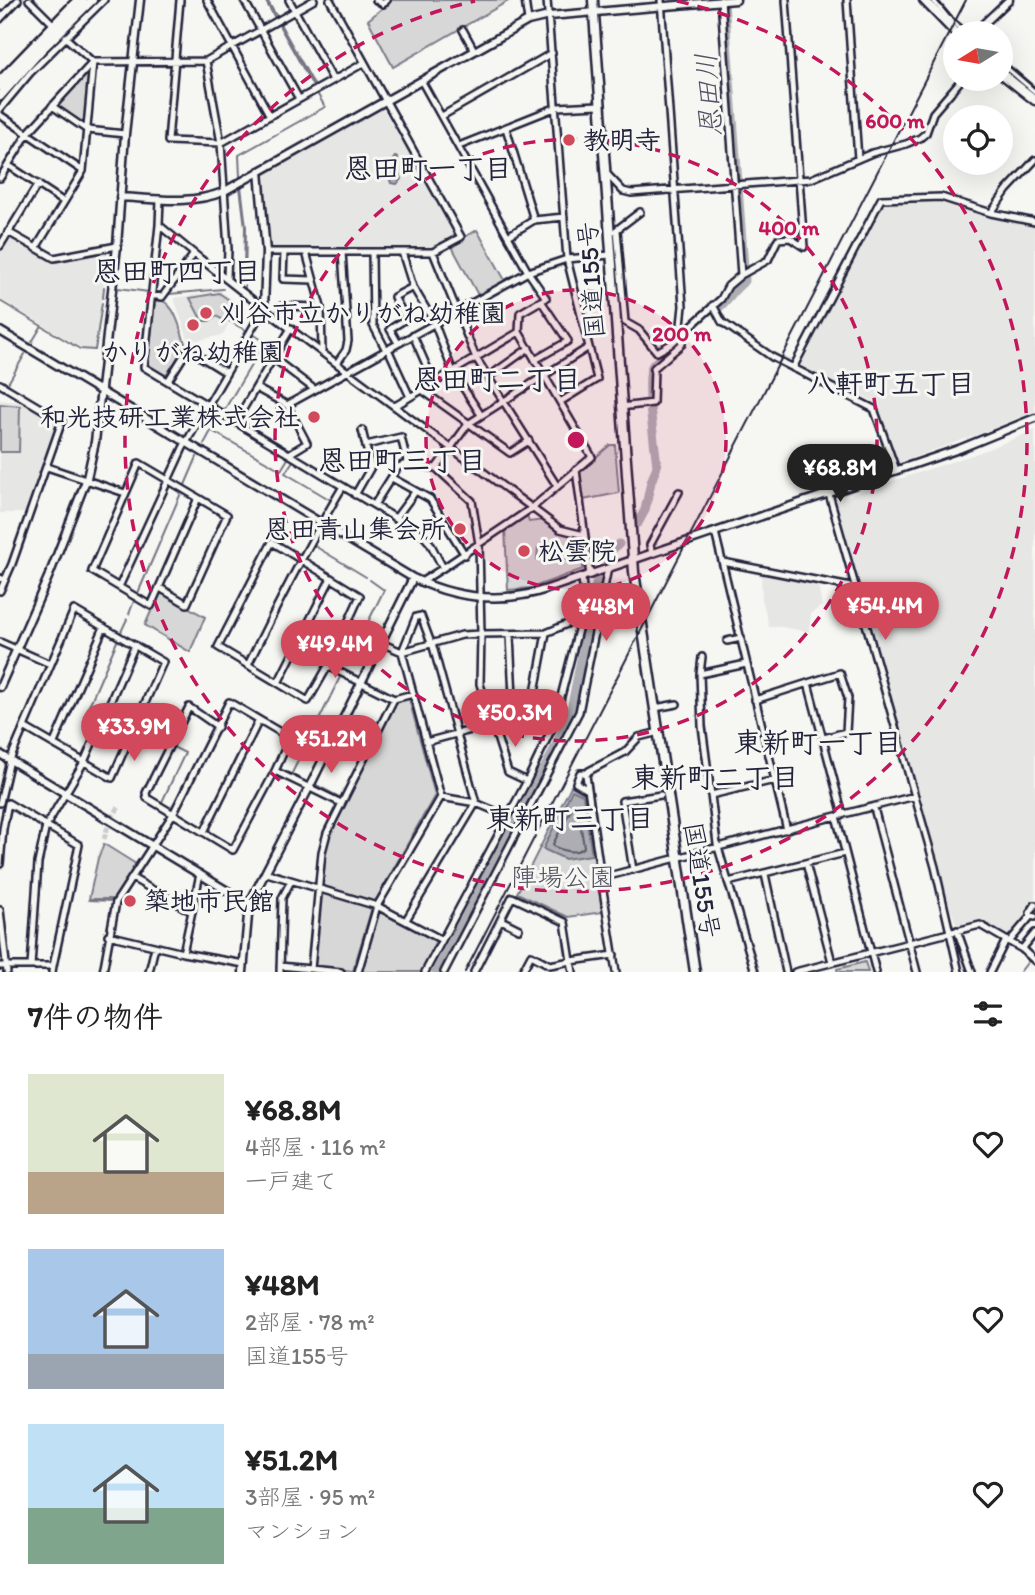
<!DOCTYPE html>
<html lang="ja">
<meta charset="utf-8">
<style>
body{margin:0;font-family:Itim,"Klee One",sans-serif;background:#f2f2f2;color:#222;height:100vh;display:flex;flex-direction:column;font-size:26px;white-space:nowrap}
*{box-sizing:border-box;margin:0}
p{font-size:23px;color:#767676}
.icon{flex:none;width:38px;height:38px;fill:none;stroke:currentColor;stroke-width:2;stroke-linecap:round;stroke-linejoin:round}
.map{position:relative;height:972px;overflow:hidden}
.details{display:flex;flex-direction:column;background:#fff;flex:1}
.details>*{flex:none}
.needle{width:46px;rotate:259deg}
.buttons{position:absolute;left:943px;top:21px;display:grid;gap:14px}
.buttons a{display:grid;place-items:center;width:70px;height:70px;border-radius:50%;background:#fff;box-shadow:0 7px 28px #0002;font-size:35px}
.price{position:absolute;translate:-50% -60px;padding:0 16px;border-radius:24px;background:#d1495b;color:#fff;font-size:23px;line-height:46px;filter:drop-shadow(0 2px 4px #0008)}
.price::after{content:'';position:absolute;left:50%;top:42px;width:21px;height:16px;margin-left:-10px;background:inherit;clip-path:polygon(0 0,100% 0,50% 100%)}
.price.active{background:#222;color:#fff}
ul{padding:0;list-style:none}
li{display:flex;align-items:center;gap:21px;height:175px;padding:0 28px}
li span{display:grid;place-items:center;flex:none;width:196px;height:140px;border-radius:0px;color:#555}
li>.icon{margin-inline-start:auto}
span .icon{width:84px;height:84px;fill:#fffc;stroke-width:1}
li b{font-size:30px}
h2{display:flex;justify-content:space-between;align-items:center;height:84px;padding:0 28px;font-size:30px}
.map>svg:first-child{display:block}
</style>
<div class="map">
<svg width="1035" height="972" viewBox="0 0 1035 972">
<rect width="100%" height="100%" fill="#f6f6f2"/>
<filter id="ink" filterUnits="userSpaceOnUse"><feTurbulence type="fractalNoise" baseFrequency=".0143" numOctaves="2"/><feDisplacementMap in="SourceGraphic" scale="14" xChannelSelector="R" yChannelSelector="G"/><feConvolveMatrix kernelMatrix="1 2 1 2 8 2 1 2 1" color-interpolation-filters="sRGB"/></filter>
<g filter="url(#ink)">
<path fill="#e6e6e4" d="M382,107l75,128 -25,14 -162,1 -6,-77z
M934,199l52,16 49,9v187l-56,23 -81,29 -23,-61 -78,-38 85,-161 8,-3z
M9,235l43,26 56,-12 -13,100h-12l-83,-50v-48z
M220,291l18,13 -15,31 -34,7 -15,-44z
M0,400l30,3 29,19 -30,91h-29z
M1035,430v473l-6,12 -20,24 -31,-18 -21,5 -8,-21 -113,-401 2,-5 140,-46z
M761,573l57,11 4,22 -11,7 -2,19 -33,-6 -7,1 -7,-28z"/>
<path fill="#d7d7d7" stroke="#7c7c89" stroke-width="2" d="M392,0h118l-117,67 -25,-47z
M87,71l3,1 -5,52 -3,1 -26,-19z
M477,230l29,52 -27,15 -28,-52z
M219,293l16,11 -10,17 -9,-5 -7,5h-7l-12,-23z
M153,298c23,2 26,29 33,48l-21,31 -18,-10 -1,-3z
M0,404l20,2 -1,46h-19z
M610,445h5l4,48 -36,7 -3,-29z
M526,514l3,8 15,-2 15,11 21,6 3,21 -38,-12 -7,1 -1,12 46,1v9l-52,19 -23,2 -3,-61z
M160,591l45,26 -15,35 -45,-27z
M407,697l2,2 26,96 -59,105 -4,1 -50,-15 2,-33 7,-24 64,-129z
M571,786l13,7 19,119 -35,5 -51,-24z
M104,844l32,20 -22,35h-25l9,-41z
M322,892l48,15 1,4 -18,60 -40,-5z
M380,912l56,29 -14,31h-61l17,-59z
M865,962l3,10h-30l-1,-3z"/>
<path fill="#adadb3" stroke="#757583" stroke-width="2" d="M395,157l3,1 -1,12 4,9 -4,5 -6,-1 -2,-6 3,-5 -1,-10z
M572,790l11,5 9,60 -27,4 -22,-10z"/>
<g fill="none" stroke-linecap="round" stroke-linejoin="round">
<path stroke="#5a5a6b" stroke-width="2" d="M573,806l5,2 6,39c-8,8 -20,4 -29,0l-2,-3z"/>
<path stroke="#757583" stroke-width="2" d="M265,0l49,88
M267,0l10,17
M279,22l37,66
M240,177l-1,-22 86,-48 -8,-14
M241,186l5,41 -1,62
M240,187l5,40 -1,43
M118,288l31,4
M169,294l54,-5
M244,297l-15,24 16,9
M103,298l1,-11
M0,301l80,48 15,1 7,-47
M32,342l9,-15
M7,385l18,-31
M223,412l42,-70 -12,-8
M221,417l-9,14 69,39 8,-13
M204,444l7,-13
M293,461l-8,12 44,26
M185,485l12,-28
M313,545l53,32
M138,593l43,-100
M129,614l5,-13
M120,634l7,-15
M346,666l38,-76 -14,-10
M101,713l-13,-5 30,-69
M107,716l24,10
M316,726l25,-51
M137,729l13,6
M155,738l13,6
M305,781l-14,-6 22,-44
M316,785l23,12
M161,804l24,-51 -12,-6
M0,824l4,-21
M89,900l24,1
M1020,972l10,-13"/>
<path stroke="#adadb3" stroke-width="9" d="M724,3l14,180
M717,309c11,-8 16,-20 28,-28l-7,-94
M650,399c-2,-47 3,-28 29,-58
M638,523l7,-13 6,-28 6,-16 -7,-59
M604,560l5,-8 10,-8
M436,972l116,-218 18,-39 27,-135"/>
<path stroke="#cccccd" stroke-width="5" stroke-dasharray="5 2.5" stroke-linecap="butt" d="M104,839l6,-19 9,-13"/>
<defs>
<path id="pedestrian" d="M933,0l15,18 18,15
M1001,63l34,29"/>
<path id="minor" d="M29,0l23,23
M180,0l-12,141 53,2 143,-80
M207,0l63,116
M244,0l55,99
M289,0l44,80
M330,0l131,237 -28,15h-31l11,35 21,35 19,50 28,43
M376,0l7,4 4,-4
M525,0l3,21
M547,0l20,259 30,120 -37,23
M721,0l20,275
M847,0l11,159
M0,19l18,-19
M463,30l11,20
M65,37l28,25 113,-1 15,82 7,106 -1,29
M206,61l108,-61
M0,79l76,-79
M422,82l106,190 18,26 -26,15 -1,19 73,125 -60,51 -89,60
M52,106l35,24 38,4
M0,109l30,-36 74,-73
M0,115l83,56
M442,116l110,-63
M506,128l28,92
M459,146l98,-39 42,-2
M8,165l56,37
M605,172l18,19 8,2 180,-14 61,-26 34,-9 14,-6 6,-5 7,-20 29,-34
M0,178l28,-45 65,-71
M160,199l-1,26c129,107 267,203 401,304l24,6
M991,213l44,9
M159,225l-15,142 278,167 8,9 13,25 -22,14
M617,230l8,92 14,8 18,22 14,-8 50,-45 7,-13 13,-11 27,-15 10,-21 12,-1 14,9 -18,-247
M615,231l25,-19
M8,232l46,26 63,-12
M508,236l26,-16 30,-3
M0,246l38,-62
M36,248l47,-77 10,-109
M266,252h136
M284,252l-1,27 30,1
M306,252l15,55 1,45
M433,252l43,106 81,128
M372,253l1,72 13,25
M151,295l11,2 32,-43
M713,305l9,17 50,35 102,52 22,61
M281,320l1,-14 39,1
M413,335l21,48
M398,343l-8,-14 16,-10 -12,-22 19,-10
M388,349l22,48
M273,358l41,31
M535,360l33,-19 -27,-40
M337,363l9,-13 2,-9 -6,-89
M793,368l88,-169 60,-2 50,16 16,-23 28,-30
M488,377l41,-29
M168,381l20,-32 37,23
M0,384l62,37 -50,143 -7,16 -5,-2
M256,388l31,17 20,38 -18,11
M422,390l88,63 19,-12
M287,405l241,-133 39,-13 43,-4
M395,406l124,-74
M621,407l32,-4 1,-35 28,-24 -2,-10 3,-28 -22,-306
M236,421l55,-93
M366,445l35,-8 7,28
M47,467l78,26
M436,468l32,-44 121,-77
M576,470l14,105
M392,478l38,21 35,56
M829,494l106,373 24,105
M355,495l16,-28 -9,-37
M374,505l24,-38 5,-2 33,3 36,33 7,43 2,90 -19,1 -60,17 -21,-9
M395,519l20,-27
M715,532l72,298
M652,553l-2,-8 29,-53
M723,562l133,26
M119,587l64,-139 81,-140
M160,588l27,16 40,-89 -88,-52 -47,108 59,35 47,-108
M0,591l5,-11
M74,610l89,52 -51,116 -88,-51z
M510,635l4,83
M727,641l14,-3
M0,642l50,22
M432,643l44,160 31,13
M248,665l60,36 20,-35 32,-70 -88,-54 -54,105 30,18c29,-60 60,-120 94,-177
M700,674l2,-17
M278,683l53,-105
M808,683l32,-10 8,25 -2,34 -22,6
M394,699l19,-5
M755,700l53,-17 35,132
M655,708l22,-4
M531,714l15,-81
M765,739l14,-3
M426,742l105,-28 23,10
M54,743l50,-116
M275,771l66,32
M587,773h-7l-4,10 12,7
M527,781l-19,-9 -28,-88 1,-50 65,-1 35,-15
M711,795l-9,-69 -2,-52 46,-10
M0,803l10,-43 14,-33
M874,808l43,164
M840,815l75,-19
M204,832l55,-112
M806,863l26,99
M0,864l3,-35 5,-26 71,42 -26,121
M633,870l-11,-69 39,-6
M267,873l110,33 65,34
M765,874l21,98
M132,878l60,34
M601,878l-15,-103 3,-4 36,-19 14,-15 20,-5
M728,882l117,-29
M0,910l7,62
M1031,916l-1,-3 5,-8
M406,920l70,-117 -35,-6
M501,920l18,9
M957,930l15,42
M108,935l75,18 61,11
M1009,942l22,-26 4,1
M1022,949l13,-16
M183,953l17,-79
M0,966h53l-1,6
M31,966l7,-103 8,-37 38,-64 51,-117
M280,966l61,6
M311,969l11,-117 5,-19 67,-134 -66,-33
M103,972l13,-70 57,-88 56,-112 61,36 -15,33 -42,79 -86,-52 -1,-5 43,-86 29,20
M149,972l6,-25
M280,972l2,-74 9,-17
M358,972l19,-66 64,-109 -39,-145 14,-35 5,-1 10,27
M425,972l102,-191 27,-57 27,-106 3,-18 -2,-23
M444,972l135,-260 29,-144
M474,972l38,-75 53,25 6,39 43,-6
M522,972l9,-17 19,10 21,-4 2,11
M616,972l-15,-94 235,-62 40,156
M755,972l-38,-128 -6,-49 64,-15
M795,972l185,-47 26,15
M990,972l16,-32 16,9 13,12"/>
<path id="tertiary" d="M974,33l35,-33
M259,171l7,81 -2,56
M120,197c35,2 70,8 103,-5l305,-171 21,-5 187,-16
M0,331l413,247c42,20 88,26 134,11l412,-140 76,-31
M0,687l50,-114 37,-95 8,-36 22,-196 8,-112 15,-134
M0,754l249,150
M243,972l6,-68 60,-116 104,-210"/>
<path id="primary" d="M924,0l32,33
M1001,73l34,27"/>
<path id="trunk" d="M593,0l41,572 61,400
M0,86l34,-39 48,-47
M0,96l40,-45 52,-51"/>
</defs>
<use href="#pedestrian" stroke="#22223b" stroke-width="9"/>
<use href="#minor" stroke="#22223b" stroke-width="10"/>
<use href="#tertiary" stroke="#22223b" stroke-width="11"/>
<use href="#primary" stroke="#22223b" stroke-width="13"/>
<use href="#trunk" stroke="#22223b" stroke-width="13"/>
<use href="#pedestrian" stroke="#f6f6f2" stroke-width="3.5"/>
<use href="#minor" stroke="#f6f6f2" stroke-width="5"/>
<use href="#tertiary" stroke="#f6f6f2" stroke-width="6"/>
<use href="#primary" stroke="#f6f6f2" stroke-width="8"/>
<use href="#trunk" stroke="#f6f6f2" stroke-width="8"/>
<path stroke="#22223b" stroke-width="2" d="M465,972l501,-972"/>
</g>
</g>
<circle cx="576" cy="440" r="150" fill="#c2185b" fill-opacity=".12"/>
<g fill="none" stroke="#c2185b" stroke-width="3.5" stroke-dasharray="12 9">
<circle cx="576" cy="440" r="150"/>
<circle cx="576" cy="440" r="301"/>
<path d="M677 1A451 451 0 1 1 475 1"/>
</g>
<g fill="#d1495b" stroke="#f6f6f2" stroke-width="2.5">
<circle cx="569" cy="140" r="7"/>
<circle cx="206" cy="313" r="7"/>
<circle cx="193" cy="325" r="7"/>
<circle cx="314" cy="417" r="7"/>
<circle cx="460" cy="529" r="7"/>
<circle cx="524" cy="551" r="7"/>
<circle cx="130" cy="901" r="7"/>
</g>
<g text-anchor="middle" stroke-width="6" stroke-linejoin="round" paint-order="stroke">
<g font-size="26" font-weight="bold" fill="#22223b" stroke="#f6f6f2" text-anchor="start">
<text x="583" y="149">教明寺</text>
<text x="220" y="322">刈谷市立かりがね幼稚園</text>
<text x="193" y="361" text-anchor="middle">かりがね幼稚園</text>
<text x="300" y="426" text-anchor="end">和光技研工業株式会社</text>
<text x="446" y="538" text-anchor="end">恩田青山集会所</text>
<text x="538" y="560">松雲院</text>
<text x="144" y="910">築地市民館</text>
</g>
<g font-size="26" fill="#22223b" stroke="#f6f6f2">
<text transform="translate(591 280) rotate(-94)" y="9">国道155号</text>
<text transform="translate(702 880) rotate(81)" y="9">国道155号</text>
</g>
<g font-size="26" fill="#4f4f62" stroke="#f6f6f2">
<text x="563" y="886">陣場公園</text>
</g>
<g font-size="28" font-style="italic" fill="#535365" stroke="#f6f6f2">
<text transform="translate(708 95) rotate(-94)" y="10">恩田川</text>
</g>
<g font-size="28" font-weight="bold" fill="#22223b" stroke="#f6f6f2">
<text x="428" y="178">恩田町一丁目</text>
<text x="177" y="281">恩田町四丁目</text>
<text x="497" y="389">恩田町二丁目</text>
<text x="891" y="393">八軒町五丁目</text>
<text x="402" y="470">恩田町三丁目</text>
<text x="818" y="752">東新町一丁目</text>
<text x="715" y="787">東新町二丁目</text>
<text x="570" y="828">東新町三丁目</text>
</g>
</g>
<circle cx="576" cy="440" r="10" fill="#c2185b" stroke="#f6f6f2" stroke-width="3.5"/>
<g font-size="21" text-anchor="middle" font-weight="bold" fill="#c2185b" stroke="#f6f6f2" stroke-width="6" stroke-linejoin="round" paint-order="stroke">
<text x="895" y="128">600 m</text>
<text x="789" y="235">400 m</text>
<text x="682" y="341">200 m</text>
</g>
</svg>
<div class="buttons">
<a><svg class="needle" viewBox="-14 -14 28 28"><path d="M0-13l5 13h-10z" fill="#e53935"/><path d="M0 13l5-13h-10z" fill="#767676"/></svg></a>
<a><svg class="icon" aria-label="locate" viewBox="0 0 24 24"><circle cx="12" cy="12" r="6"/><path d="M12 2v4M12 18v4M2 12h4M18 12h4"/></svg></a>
</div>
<b class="price active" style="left:840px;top:504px">¥68.8M</b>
<b class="price" style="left:885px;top:642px">¥54.4M</b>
<b class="price" style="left:606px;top:643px">¥48M</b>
<b class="price" style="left:335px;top:680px">¥49.4M</b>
<b class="price" style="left:515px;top:749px">¥50.3M</b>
<b class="price" style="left:134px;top:763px">¥33.9M</b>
<b class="price" style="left:331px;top:775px">¥51.2M</b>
</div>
<section class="details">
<h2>7件の物件<svg class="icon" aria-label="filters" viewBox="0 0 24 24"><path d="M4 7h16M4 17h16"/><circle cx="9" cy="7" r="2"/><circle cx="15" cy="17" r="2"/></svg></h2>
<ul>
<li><span style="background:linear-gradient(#dfe7d0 70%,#b9a48a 0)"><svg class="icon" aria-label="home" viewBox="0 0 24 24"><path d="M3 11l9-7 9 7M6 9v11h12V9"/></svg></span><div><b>¥68.8M</b><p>4部屋 · 116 m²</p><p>一戸建て</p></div><svg class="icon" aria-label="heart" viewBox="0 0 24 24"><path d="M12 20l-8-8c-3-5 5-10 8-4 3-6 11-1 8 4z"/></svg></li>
<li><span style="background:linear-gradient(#a9c7e8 75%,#9aa5b1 0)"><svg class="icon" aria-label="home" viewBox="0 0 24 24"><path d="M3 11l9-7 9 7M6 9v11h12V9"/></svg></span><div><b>¥48M</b><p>2部屋 · 78 m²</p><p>国道155号</p></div><svg class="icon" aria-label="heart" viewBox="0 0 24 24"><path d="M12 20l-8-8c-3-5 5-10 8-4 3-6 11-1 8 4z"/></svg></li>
<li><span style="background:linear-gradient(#bfe0f5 60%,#7fa58c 0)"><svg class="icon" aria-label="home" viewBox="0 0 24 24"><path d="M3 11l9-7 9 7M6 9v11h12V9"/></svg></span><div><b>¥51.2M</b><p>3部屋 · 95 m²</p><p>マンション</p></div><svg class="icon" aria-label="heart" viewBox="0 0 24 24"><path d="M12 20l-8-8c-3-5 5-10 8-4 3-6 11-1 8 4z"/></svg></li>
</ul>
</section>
